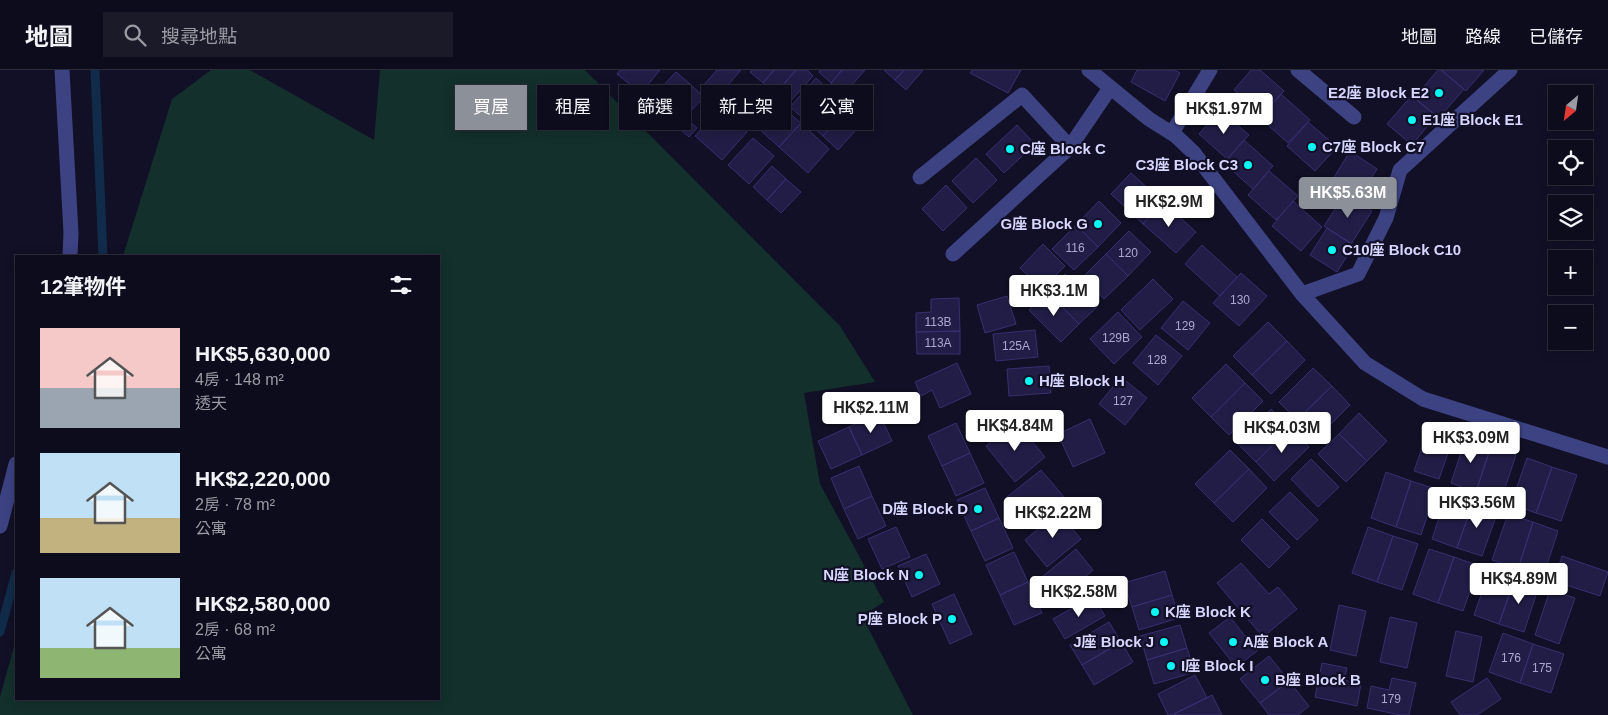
<!DOCTYPE html>
<html lang="zh-TW">
<meta charset="utf-8">
<style>
body{margin:0;font-family:Helvetica,"Noto Sans TC",sans-serif;background:#1b1a29;color:#f1f3f6;height:100vh;display:flex;flex-direction:column;font-size:19px;white-space:nowrap}
*{box-sizing:border-box;margin:0}
p{font-size:16px;color:#9a9ba3}
.icon{flex:none;width:28px;height:28px;fill:none;stroke:currentColor;stroke-width:2;stroke-linecap:round;stroke-linejoin:round}
.map{position:relative;flex:1;overflow:hidden}
.side{position:absolute;left:15px;top:185px;width:425px;height:445px;display:flex;flex-direction:column;background:#0d0c1c;border-radius:0px;box-shadow:0 2px 12px #0003,0 0 0 1px #2d2c3b}
.side>*{flex:none}
.top-card{position:absolute;left:455px;top:15px;width:475px;height:45px;display:flex;gap:10px}
.needle{width:32px;rotate:209deg}
.tools{position:absolute;left:1548px;top:15px;display:grid;gap:10px}
.tools a{display:grid;place-items:center;width:45px;height:45px;border-radius:0px;background:#0d0c1c;box-shadow:0 2px 12px #0003,0 0 0 1px #2d2c3b;font-size:25px}
.price{position:absolute;translate:-50% -42px;padding:0 11px;border-radius:5px;background:#fff;color:#222;font-size:16px;line-height:32px;filter:drop-shadow(0 1px 2px #0008)}
.price::after{content:'';position:absolute;left:50%;top:30px;width:15px;height:11px;margin-left:-8px;background:inherit;clip-path:polygon(0 0,100% 0,50% 100%)}
.price.current{background:#8c9099;color:#fff}
ul{padding:0;list-style:none}
li{display:flex;align-items:center;gap:15px;height:125px;padding:0 25px}
li span{display:grid;place-items:center;flex:none;width:140px;height:100px;border-radius:0px;color:#555}
li>.icon{margin-inline-start:auto}
span .icon{width:60px;height:60px;fill:#fffc;stroke-width:1}
li b{font-size:21px}
h2{display:flex;justify-content:space-between;align-items:center;height:60px;padding:0 25px;font-size:21px}
.pill{padding:0 18px;border-radius:0px;background:#0d0c1c;box-shadow:0 2px 12px #0003,0 0 0 1px #2d2c3b;font-size:18px;line-height:45px}
.pill.current{background:#8c9099;color:#fff}
header{display:flex;align-items:center;gap:30px;box-sizing:border-box;height:70px;padding:0 25px;background:#0d0c1c;border-bottom:1px solid #2d2c3b}
header strong{font-size:24px}
nav{display:flex;gap:28px;margin-inline-start:auto;font-size:18px}
.search{width:350px;height:45px;background:#1b1a29;display:flex;align-items:center;gap:12px;box-sizing:border-box;padding:0 18px;border-radius:0px;color:#9a9ba3;font-size:19px}
.map>svg:first-child{display:block}
</style>
<header>
<strong>地圖</strong>
<div class="search"><svg class="icon" aria-label="search" viewBox="0 0 24 24"><circle cx="10" cy="10" r="6"/><path d="M15 15l6 6"/></svg>搜尋地點</div>
<nav><a>地圖</a><a>路線</a><a>已儲存</a></nav>
</header>
<div class="map">
<svg width="1608" height="645" viewBox="0 0 1608 645">
<rect width="100%" height="100%" fill="#111026"/>
<path fill="#13302c" d="M211,0h39l124,70 6,-70h205l255,256 35,56 -71,11 16,91 64,118 -22,14 51,99h-913v-18l16,-58v60h423v-443h-316l49,-157z"/>
<g fill="none" stroke-linecap="round" stroke-linejoin="round">
<path stroke="#102c4a" stroke-width="9" d="M95,0l8,186
M0,562l16,-59"/>
</g>
<path fill="#211d46" stroke="#363071" d="M620,0h40l-19,23 -24,-19z
M717,0h24l-26,30 -14,-12z
M752,0h22l-11,13 -13,-11z
M774,0h22l-21,24 -12,-11z
M796,0h11l6,6 -26,29 -12,-11z
M820,0h22l-11,13 -12,-11z
M842,0h23l-21,24 -13,-11z
M884,0h20l-9,10z
M904,0h19l-17,20 -11,-10z
M972,0h49l-13,23 -38,-20z
M1137,0h38l5,3 -15,28 -34,-19z
M1251,0h9l24,21 -22,24 -28,-25z
M1438,0h3l23,19 -25,29 -25,-20z
M1441,0h43l-18,21z
M676,2l14,12 -16,18 -14,-13z
M816,8l14,13 -25,29 -15,-13z
M690,14l14,13 -16,17 -14,-12z
M834,24l15,14 -26,28 -15,-13z
M1281,24l29,26 -22,23 -28,-25z
M1412,25l24,21 -24,29 -25,-21z
M779,34l22,19 -22,24 -21,-19z
M720,38l27,24 -25,28 -27,-24z
M849,38l15,13 -26,29 -15,-14z
M675,39l22,19 -8,9 -22,-19z
M1220,40l29,25 -22,24 -28,-25z
M1308,52l29,25 -22,24 -28,-25z
M801,53l28,26 -21,24 -29,-26z
M1017,55l18,19 -31,29 -18,-19z
M753,68l21,18 -25,28 -21,-19z
M1244,70l29,26 -20,23 -29,-26z
M1350,81l27,18 -20,32 -27,-17z
M976,88l21,22 -24,23 -21,-22z
M772,96l14,13 -19,21 -14,-13z
M1269,101l29,25 -22,24 -28,-25z
M1131,103l32,29 -20,22 -32,-30z
M786,109l15,13 -20,21 -14,-13z
M946,115l21,23 -24,23 -21,-22z
M1345,124l27,17 -21,33 -27,-18z
M1099,131l22,22 -23,24 -22,-22z
M1293,131l29,26 -21,24 -29,-25z
M1163,132l33,30 -20,21 -33,-29z
M1076,155l22,22 -24,23 -22,-21z
M1327,158l27,17 -17,27 -27,-17z
M1129,161l22,21 -23,24 -22,-22z
M1043,174l22,22 -23,23 -22,-21z
M1202,175l35,32 -17,19 -35,-32z
M1106,184l22,22 -24,23 -22,-21z
M1241,203l26,23 -28,30 -26,-23z
M1065,204l33,32 -19,18 -32,-32z
M1153,209l20,20 -33,31 -19,-20z
M1047,222l32,32 -18,18 -32,-32z
M1007,226l9,28 -31,9 -8,-28z
M959,228l1,33 -44,1v-19l15,-1v-13z
M1183,231l27,22 -22,27 -27,-22z
M1118,242l24,25 -28,27 -24,-25z
M1268,252l19,19 -35,34 -19,-19z
M1035,260l3,27 -42,4 -3,-27z
M960,261v23h-43l-1,-22z
M1156,265l26,21 -24,29 -25,-22z
M1287,271l18,19 -34,34 -19,-19z
M957,293l14,31 -31,14 -8,-18 -11,6 -6,-14z
M1226,294l19,19 -34,34 -19,-19z
M1049,296l2,27 -42,3 -2,-27z
M1313,298l19,18 -35,34 -18,-18z
M1121,307l26,21 -22,27 -26,-21z
M1245,313l18,18 -34,34 -18,-18z
M1332,316l18,19 -34,34 -19,-19z
M1271,339l19,19 -34,34 -19,-19z
M879,343l13,28 -30,14 -13,-28z
M1359,343l28,28 -20,20 -28,-27z
M1090,349l15,34 -32,14 -15,-33z
M1016,352l29,35 -30,25 -29,-36z
M956,353l14,30 -28,13 -14,-30z
M1430,355l25,8 -16,46 -25,-8z
M849,357l13,28 -31,14 -13,-28z
M1290,358l19,19 -35,34 -18,-19z
M1339,364l28,27 -21,21 -28,-28z
M1466,367l25,9 -15,46 -25,-9z
M1491,376l25,9 -15,45 -25,-8z
M1230,380l19,19 -35,34 -19,-19z
M970,383l14,30 -28,13 -14,-30z
M1527,388l25,9 -16,46 -25,-9z
M1311,389l28,28 -21,20 -27,-28z
M859,396l13,30 -28,13 -13,-31z
M1552,397l25,8 -16,46 -25,-8z
M1249,399l18,19 -34,34 -19,-19z
M1041,400l23,27 -34,28 -23,-28z
M1386,402l25,9 -15,46 -25,-9z
M1411,411l25,8 -15,46 -25,-8z
M985,418l14,30 -28,13 -14,-31z
M1290,422l28,28 -21,20 -28,-28z
M1447,424l26,8 -16,46 -25,-9z
M872,426l14,30 -28,13 -14,-30z
M1473,432l25,9 -16,45 -25,-8z
M1058,442l23,27 -34,28 -22,-27z
M1508,444l25,8 -15,47 -26,-9z
M999,448l14,30 -28,13 -14,-30z
M1262,449l28,28 -21,21 -28,-28z
M1533,452l25,9 -15,46 -25,-8z
M896,457l14,30 -28,12 -14,-30z
M1368,457l25,9 -16,46 -25,-9z
M1393,466l25,8 -16,46 -25,-8z
M1076,479l17,21 -33,28 -18,-21z
M1429,479l25,8 -16,46 -25,-9z
M1014,482l14,30 -28,13 -14,-30z
M926,484l14,30 -28,13 -14,-31z
M1562,486l46,16 -8,24 -46,-15z
M1454,487l25,9 -16,45 -25,-8z
M1241,493l28,31 9,-7 19,22 -34,28 -46,-54z
M1490,499l25,9 -16,46 -25,-9z
M1165,501l7,24 -40,12 -8,-24z
M1515,508l24,8 -15,46 -25,-8z
M1028,512l14,31 -28,12 -14,-30z
M1550,520l25,8 -16,46 -24,-9z
M954,524l18,40 -22,10 -18,-40z
M1172,525l7,23 -40,12 -7,-23z
M1093,526l12,20 -40,23 -12,-20z
M1339,535l27,6 -10,45 -26,-6z
M1230,547l27,34 -21,16 -27,-34z
M1390,547l27,6 -10,45 -27,-6z
M1109,552l12,20 -39,23 -12,-20z
M1180,555l7,23 -40,12 -7,-24z
M1456,561l26,6 -9,45 -27,-6z
M1503,563l30,11 -13,39 -31,-11z
M1121,572l12,20 -39,23 -12,-20z
M1533,574l31,10 -13,39 -31,-10z
M1187,578l8,24 -41,12 -7,-24z
M1269,586l20,25 -29,22 -20,-24z
M1322,593l25,5 -3,12 17,4 -4,22 -42,-9z
M1195,605l12,23 -36,17h-3l-10,-21z
M1392,608l24,5 -7,32h-9l-33,-7 4,-22 18,4z
M1487,608l14,21 -24,16h-17l-9,-13z
M1289,611l20,25 -11,9h-29l-9,-12z
M1212,625l10,20h-47l-1,-1z"/>
<g fill="none" stroke-linecap="round" stroke-linejoin="round">
<path stroke="#3d4283" stroke-width="15" d="M62,0l9,163 -1,23
M1089,0l60,49 27,17 18,17 108,141 63,69 58,36 185,58
M1298,0l56,47
M1172,63l38,-63
M920,107l102,-82 48,52
M953,184l117,-107 40,-59
M1302,224l56,-20 28,-56 14,-48 110,-100
M0,456l16,-62"/>
</g>
<g fill="#09f7f5" stroke="#111026" stroke-width="2">
<circle cx="1439" cy="23" r="5"/>
<circle cx="1412" cy="50" r="5"/>
<circle cx="1312" cy="77" r="5"/>
<circle cx="1010" cy="79" r="5"/>
<circle cx="1248" cy="95" r="5"/>
<circle cx="1098" cy="154" r="5"/>
<circle cx="1332" cy="180" r="5"/>
<circle cx="1029" cy="311" r="5"/>
<circle cx="978" cy="439" r="5"/>
<circle cx="919" cy="505" r="5"/>
<circle cx="1155" cy="542" r="5"/>
<circle cx="952" cy="549" r="5"/>
<circle cx="1164" cy="572" r="5"/>
<circle cx="1233" cy="572" r="5"/>
<circle cx="1171" cy="596" r="5"/>
<circle cx="1265" cy="610" r="5"/>
</g>
<g text-anchor="middle" stroke-width="4.5" stroke-linejoin="round" paint-order="stroke">
<g font-size="12" fill="#aaa8d0">
<text x="1075" y="182">116</text>
<text x="1128" y="187">120</text>
<text x="1240" y="234">130</text>
<text x="938" y="256">113B</text>
<text x="1185" y="260">129</text>
<text x="1116" y="272">129B</text>
<text x="938" y="277">113A</text>
<text x="1016" y="280">125A</text>
<text x="1157" y="294">128</text>
<text x="1123" y="335">127</text>
<text x="1511" y="592">176</text>
<text x="1542" y="602">175</text>
<text x="1391" y="633">179</text>
</g>
<g font-size="15" font-weight="bold" fill="#d7d6fe" stroke="#111026" text-anchor="start">
<text x="1429" y="28" text-anchor="end">E2座 Block E2</text>
<text x="1422" y="55">E1座 Block E1</text>
<text x="1322" y="82">C7座 Block C7</text>
<text x="1020" y="84">C座 Block C</text>
<text x="1238" y="100" text-anchor="end">C3座 Block C3</text>
<text x="1088" y="159" text-anchor="end">G座 Block G</text>
<text x="1342" y="185">C10座 Block C10</text>
<text x="1039" y="316">H座 Block H</text>
<text x="968" y="444" text-anchor="end">D座 Block D</text>
<text x="909" y="510" text-anchor="end">N座 Block N</text>
<text x="1165" y="547">K座 Block K</text>
<text x="942" y="554" text-anchor="end">P座 Block P</text>
<text x="1154" y="577" text-anchor="end">J座 Block J</text>
<text x="1243" y="577">A座 Block A</text>
<text x="1181" y="601">I座 Block I</text>
<text x="1275" y="615">B座 Block B</text>
</g>
</g>
</svg>
<div class="tools">
<a><svg class="needle" viewBox="-14 -14 28 28"><path d="M0-13l5 13h-10z" fill="#e53935"/><path d="M0 13l5-13h-10z" fill="#9a9ba3"/></svg></a>
<a><svg class="icon" aria-label="locate" viewBox="0 0 24 24"><circle cx="12" cy="12" r="6"/><path d="M12 2v4M12 18v4M2 12h4M18 12h4"/></svg></a>
<a><svg class="icon" aria-label="layers" viewBox="0 0 24 24"><path d="M12 4l9 5-9 5-9-5zM3 14l9 5 9-5"/></svg></a>
<a>+</a>
<a>−</a>
</div>
<b class="price" style="left:1224px;top:65px">HK$1.97M</b>
<b class="price current" style="left:1348px;top:149px">HK$5.63M</b>
<b class="price" style="left:1169px;top:158px">HK$2.9M</b>
<b class="price" style="left:1054px;top:247px">HK$3.1M</b>
<b class="price" style="left:871px;top:364px">HK$2.11M</b>
<b class="price" style="left:1015px;top:382px">HK$4.84M</b>
<b class="price" style="left:1282px;top:384px">HK$4.03M</b>
<b class="price" style="left:1471px;top:394px">HK$3.09M</b>
<b class="price" style="left:1477px;top:459px">HK$3.56M</b>
<b class="price" style="left:1053px;top:469px">HK$2.22M</b>
<b class="price" style="left:1519px;top:535px">HK$4.89M</b>
<b class="price" style="left:1079px;top:548px">HK$2.58M</b>
<div class="top-card">
<a class="pill current">買屋</a>
<a class="pill">租屋</a>
<a class="pill">篩選</a>
<a class="pill">新上架</a>
<a class="pill">公寓</a>
</div>
<section class="side">
<h2>12筆物件<svg class="icon" aria-label="filters" viewBox="0 0 24 24"><path d="M4 7h16M4 17h16"/><circle cx="9" cy="7" r="2"/><circle cx="15" cy="17" r="2"/></svg></h2>
<ul>
<li><span style="background:linear-gradient(#f6c9c9 60%,#9aa5b1 0)"><svg class="icon" aria-label="home" viewBox="0 0 24 24"><path d="M3 11l9-7 9 7M6 9v11h12V9"/></svg></span><div><b>HK$5,630,000</b><p>4房 · 148 m²</p><p>透天</p></div></li>
<li><span style="background:linear-gradient(#bfe0f5 65%,#c2b280 0)"><svg class="icon" aria-label="home" viewBox="0 0 24 24"><path d="M3 11l9-7 9 7M6 9v11h12V9"/></svg></span><div><b>HK$2,220,000</b><p>2房 · 78 m²</p><p>公寓</p></div></li>
<li><span style="background:linear-gradient(#bfe0f5 70%,#8fb573 0)"><svg class="icon" aria-label="home" viewBox="0 0 24 24"><path d="M3 11l9-7 9 7M6 9v11h12V9"/></svg></span><div><b>HK$2,580,000</b><p>2房 · 68 m²</p><p>公寓</p></div></li>
</ul>
</section>
</div>
